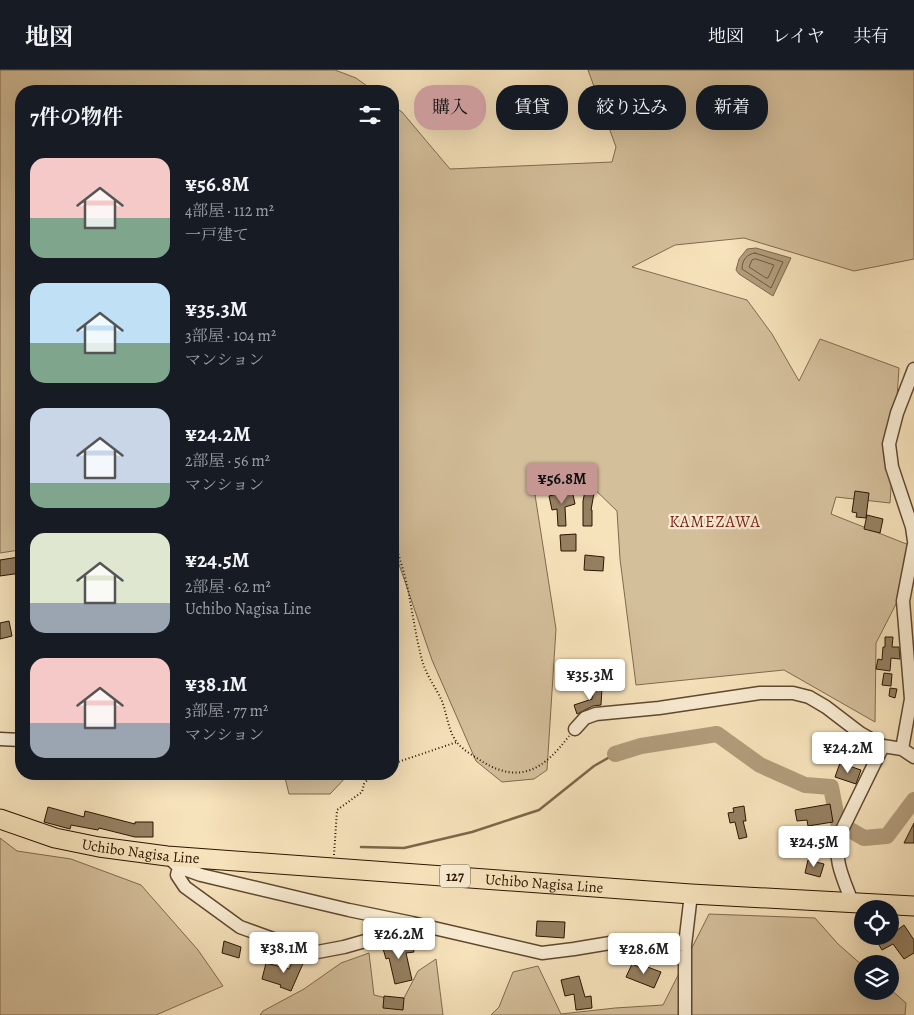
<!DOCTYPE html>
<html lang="ja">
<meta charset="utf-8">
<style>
body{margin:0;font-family:Alegreya,"Noto Serif JP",serif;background:#20242c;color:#f1f3f6;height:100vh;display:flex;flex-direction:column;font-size:19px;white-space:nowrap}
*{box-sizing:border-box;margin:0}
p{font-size:16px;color:#9ea1a6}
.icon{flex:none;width:28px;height:28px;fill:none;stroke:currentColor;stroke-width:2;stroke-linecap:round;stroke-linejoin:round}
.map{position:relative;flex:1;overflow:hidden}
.sheet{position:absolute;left:15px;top:15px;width:384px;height:695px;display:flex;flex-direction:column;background:#171b24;border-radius:20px;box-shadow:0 5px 20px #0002}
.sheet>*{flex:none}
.guide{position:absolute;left:414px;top:15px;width:425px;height:45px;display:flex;gap:10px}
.tools{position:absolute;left:854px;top:830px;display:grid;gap:10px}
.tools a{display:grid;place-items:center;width:45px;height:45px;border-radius:50%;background:#171b24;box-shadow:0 5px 20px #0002;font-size:25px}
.price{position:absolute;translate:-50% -42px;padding:0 11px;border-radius:5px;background:#fff;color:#222;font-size:16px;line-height:32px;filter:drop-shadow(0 1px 2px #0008)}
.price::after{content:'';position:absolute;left:50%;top:30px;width:15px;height:11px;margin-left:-8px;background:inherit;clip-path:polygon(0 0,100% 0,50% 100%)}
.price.on{background:#c59692;color:#111}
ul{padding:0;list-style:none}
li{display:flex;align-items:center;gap:15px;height:125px;padding:0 15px}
li span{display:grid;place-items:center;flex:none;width:140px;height:100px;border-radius:15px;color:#555}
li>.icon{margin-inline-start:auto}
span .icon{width:60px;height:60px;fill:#fffc;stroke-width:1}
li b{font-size:21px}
h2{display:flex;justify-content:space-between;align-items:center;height:60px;padding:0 15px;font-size:21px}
.pill{padding:0 18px;border-radius:20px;background:#171b24;box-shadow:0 5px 20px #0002;font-size:18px;line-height:45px}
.pill.on{background:#c59692;color:#111}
header{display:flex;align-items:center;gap:30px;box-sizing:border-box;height:70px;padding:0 25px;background:#171b24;border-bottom:1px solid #363941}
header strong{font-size:24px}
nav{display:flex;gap:28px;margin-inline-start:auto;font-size:18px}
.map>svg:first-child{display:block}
</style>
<header>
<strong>地図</strong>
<nav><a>地図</a><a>レイヤ</a><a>共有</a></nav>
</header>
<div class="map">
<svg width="914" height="945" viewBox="0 0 914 945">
<rect width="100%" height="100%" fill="#f6e2bb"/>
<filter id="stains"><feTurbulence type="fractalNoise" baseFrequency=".004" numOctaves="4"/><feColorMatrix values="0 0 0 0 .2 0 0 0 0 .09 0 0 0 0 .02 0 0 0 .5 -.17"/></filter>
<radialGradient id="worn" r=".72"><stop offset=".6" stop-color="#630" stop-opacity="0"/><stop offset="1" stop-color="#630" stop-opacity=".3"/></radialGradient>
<path fill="#d4bf9b" stroke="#806a4e" d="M0,0h335l21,8 18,13h-353v457l-2,2 -19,3z
M588,0h326v189l-60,12 -110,-33 -69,7 -43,22 115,33 25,34 27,47 21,-42 79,29 -9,135 -54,-6 -5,17 83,33v22l-38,74 -1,79 -91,-52 -148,15 -16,-126 -3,-48 -32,-31 -50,15 21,134 -9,141 -13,9 -32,3 -26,-21 -44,-101 -39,-113 -1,-442 10,7 48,57 162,-7 4,-15z
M284,704h65l-19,20h-41z
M0,768l17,13 54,8 70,26 57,65 25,36 -67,29h-156z
M709,844l106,4 23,26 24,21v26h28v-2l16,14 -1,12h-414l8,-8 14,-35 25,-6 23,48 54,-6 48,-3z
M369,883l5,42 28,7 16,-31 18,-12 7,56h-183l3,-4 41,-22 37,-26z"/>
<path fill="#b19c7b" stroke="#7c664a" d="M756,178l35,10 -18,38 -34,-22 -3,-4 3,-11 8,-10z"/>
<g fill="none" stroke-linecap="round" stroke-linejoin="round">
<path stroke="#6e583e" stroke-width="1" d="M755,183l28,9 -12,26 -29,-19c0,-9 5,-15 13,-16z
M756,189l18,6 -6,13h-2l-17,-11 3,-7z"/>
<path stroke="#7c664a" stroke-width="2.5" d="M361,777l43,1 68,-16 67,-22 55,-44 21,-12"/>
<path stroke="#b19c7b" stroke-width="16" d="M615,684l26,-8 76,-12 43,31 45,20 26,2 7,36 26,15 23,-2 27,-36"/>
</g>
<path fill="#958061" stroke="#2c1500" d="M572,420l3,14 -10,3 1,19h-8l-1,-17 -5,1 -3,-14z
M585,421l9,2 -3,17h1v16h-9v-25z
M855,421l14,2 -3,25 -10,-1 1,-4 -5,-1z
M867,445l16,4 -3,14 -16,-4z
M576,464v17h-15l-1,-16z
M585,485l19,2 -1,14 -19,-1z
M19,487l2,16 -21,3v-16z
M9,551l3,15 -12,3v-16z
M885,567h8l-1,10h7l1,12 -9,-1 -1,13 -14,-2 2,-10 4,1 1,-13h2z
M884,603l8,1 -1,12 -9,-1z
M572,609v8l-11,1v-8z
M593,617l9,1 -1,17 -8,1 -16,8 -3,-9 18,-6z
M890,618l7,1 -2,9 -6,-2z
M840,693l21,7 -5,14 -21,-7z
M830,734l3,18 -25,4 -1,-6 -10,1 -2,-11z
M744,736l2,15h-3l4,16 -8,2 -4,-17 -5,1 -2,-10 6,-1 -1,-4z
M48,737l36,10 1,-6 50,13v-2h18v15h-18l-36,-9 -1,2 -27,-5 -1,4 -26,-7z
M914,753v20h-10z
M808,790l16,4 -4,13 -15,-4z
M537,851l28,1 -1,16 -28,-2z
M890,854l6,7 8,-6 10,15v13l-10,6 -11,-15 -11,6 -6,-10 7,-4h7z
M411,870l3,12 -8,1 6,27 -17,4 -6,-26 -3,1 -4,-14z
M224,871l17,6 -2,11 -17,-5z
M295,886l10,3 -14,32 -11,-4 1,-2 -19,-6 4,-16 23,6z
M632,894l9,4 1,-3 19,7 -7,16 -28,-11z
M579,906l6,21 6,-1 1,12 -16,2 -2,-16 -9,2 -4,-16z
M384,926l20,2 -1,12 -20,-2z"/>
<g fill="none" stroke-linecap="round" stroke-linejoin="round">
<defs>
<path id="minor" d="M914,299l-17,44 -8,31 3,23 20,60 2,14
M575,659l10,-11 11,-4 63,-6 101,-15h33l16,4 17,10 34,26 23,13 19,3 12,8
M0,669l21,1
M902,679l9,-50 -8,-98 11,-57
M167,786l12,11 22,8 148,35 63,13 130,30 32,-4 42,-7 69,3
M179,797l-2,8 8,12 55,40 72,26 32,-6 53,-15 19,-8
M852,832c-8,-22 -19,-42 -13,-66l44,-90
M685,945v-70l6,-51"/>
<g id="highway">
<path id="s1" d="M0,749l55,19 44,9 68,9 524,38 223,12"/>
</g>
</defs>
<use href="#minor" stroke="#5e482f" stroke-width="15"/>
<use href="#highway" stroke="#2c1500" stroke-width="21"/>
<path stroke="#2c1500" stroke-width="2" stroke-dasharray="1 2.5" stroke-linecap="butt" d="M392,464c5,16 10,31 14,47 6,26 9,53 16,79 4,15 14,28 20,41 5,13 6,29 14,40 6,9 18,15 27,21 38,23 62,6 86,-26
M392,694l65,-22
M334,785l3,-45 25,-18 2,-8 8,-10"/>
<use href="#minor" stroke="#f9ecd3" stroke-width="12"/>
<use href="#highway" stroke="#f6e2bb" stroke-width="19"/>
</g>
<g text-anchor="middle" stroke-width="4.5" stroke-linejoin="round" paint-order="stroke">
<rect fill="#f9ecd3" stroke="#6a563f" stroke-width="1" x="440" y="794.5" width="30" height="23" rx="4"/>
<g font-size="14" font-weight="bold" fill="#2c1500">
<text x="455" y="811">127</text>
</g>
<g font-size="15" fill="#2c1500" stroke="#f9ecd3">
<text dy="5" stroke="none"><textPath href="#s1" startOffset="145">Uchibo Nagisa Line</textPath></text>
<text dy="5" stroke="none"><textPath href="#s1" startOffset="550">Uchibo Nagisa Line</textPath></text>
</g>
<g font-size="16" letter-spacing="1" fill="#7a1f14" stroke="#f9ecd3">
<text x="715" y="457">KAMEZAWA</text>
</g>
</g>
<rect width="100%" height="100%" filter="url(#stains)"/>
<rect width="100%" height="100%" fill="url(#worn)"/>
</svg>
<div class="tools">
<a><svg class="icon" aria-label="locate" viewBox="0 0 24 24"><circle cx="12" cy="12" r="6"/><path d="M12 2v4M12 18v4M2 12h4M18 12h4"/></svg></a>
<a><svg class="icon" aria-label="layers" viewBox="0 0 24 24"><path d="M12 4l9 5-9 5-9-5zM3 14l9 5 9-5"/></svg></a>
</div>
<b class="price on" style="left:562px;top:435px">¥56.8M</b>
<b class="price" style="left:590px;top:631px">¥35.3M</b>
<b class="price" style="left:848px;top:704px">¥24.2M</b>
<b class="price" style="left:814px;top:798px">¥24.5M</b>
<b class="price" style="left:399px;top:890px">¥26.2M</b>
<b class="price" style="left:284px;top:904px">¥38.1M</b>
<b class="price" style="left:644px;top:905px">¥28.6M</b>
<div class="guide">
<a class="pill on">購入</a>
<a class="pill">賃貸</a>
<a class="pill">絞り込み</a>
<a class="pill">新着</a>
</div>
<section class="sheet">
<h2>7件の物件<svg class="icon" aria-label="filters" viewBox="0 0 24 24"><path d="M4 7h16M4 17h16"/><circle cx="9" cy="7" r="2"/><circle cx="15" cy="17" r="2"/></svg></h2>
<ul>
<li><span style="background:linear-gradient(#f6c9c9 60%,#7fa58c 0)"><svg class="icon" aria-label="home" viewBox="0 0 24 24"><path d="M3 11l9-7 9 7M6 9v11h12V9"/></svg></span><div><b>¥56.8M</b><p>4部屋 · 112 m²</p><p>一戸建て</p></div></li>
<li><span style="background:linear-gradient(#bfe0f5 60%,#7fa58c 0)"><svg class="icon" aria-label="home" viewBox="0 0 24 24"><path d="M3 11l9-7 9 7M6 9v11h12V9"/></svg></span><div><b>¥35.3M</b><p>3部屋 · 104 m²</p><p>マンション</p></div></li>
<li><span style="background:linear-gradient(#c9d6e8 75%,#7fa58c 0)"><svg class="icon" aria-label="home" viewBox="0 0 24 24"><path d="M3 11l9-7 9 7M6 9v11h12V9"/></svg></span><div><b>¥24.2M</b><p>2部屋 · 56 m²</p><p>マンション</p></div></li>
<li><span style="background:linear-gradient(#dfe7d0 70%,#9aa5b1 0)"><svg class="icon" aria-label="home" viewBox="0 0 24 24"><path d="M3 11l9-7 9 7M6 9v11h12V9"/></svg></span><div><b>¥24.5M</b><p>2部屋 · 62 m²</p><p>Uchibo Nagisa Line</p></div></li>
<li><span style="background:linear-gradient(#f6c9c9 65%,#9aa5b1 0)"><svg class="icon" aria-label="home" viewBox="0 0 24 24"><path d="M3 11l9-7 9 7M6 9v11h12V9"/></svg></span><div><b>¥38.1M</b><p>3部屋 · 77 m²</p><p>マンション</p></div></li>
</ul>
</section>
</div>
